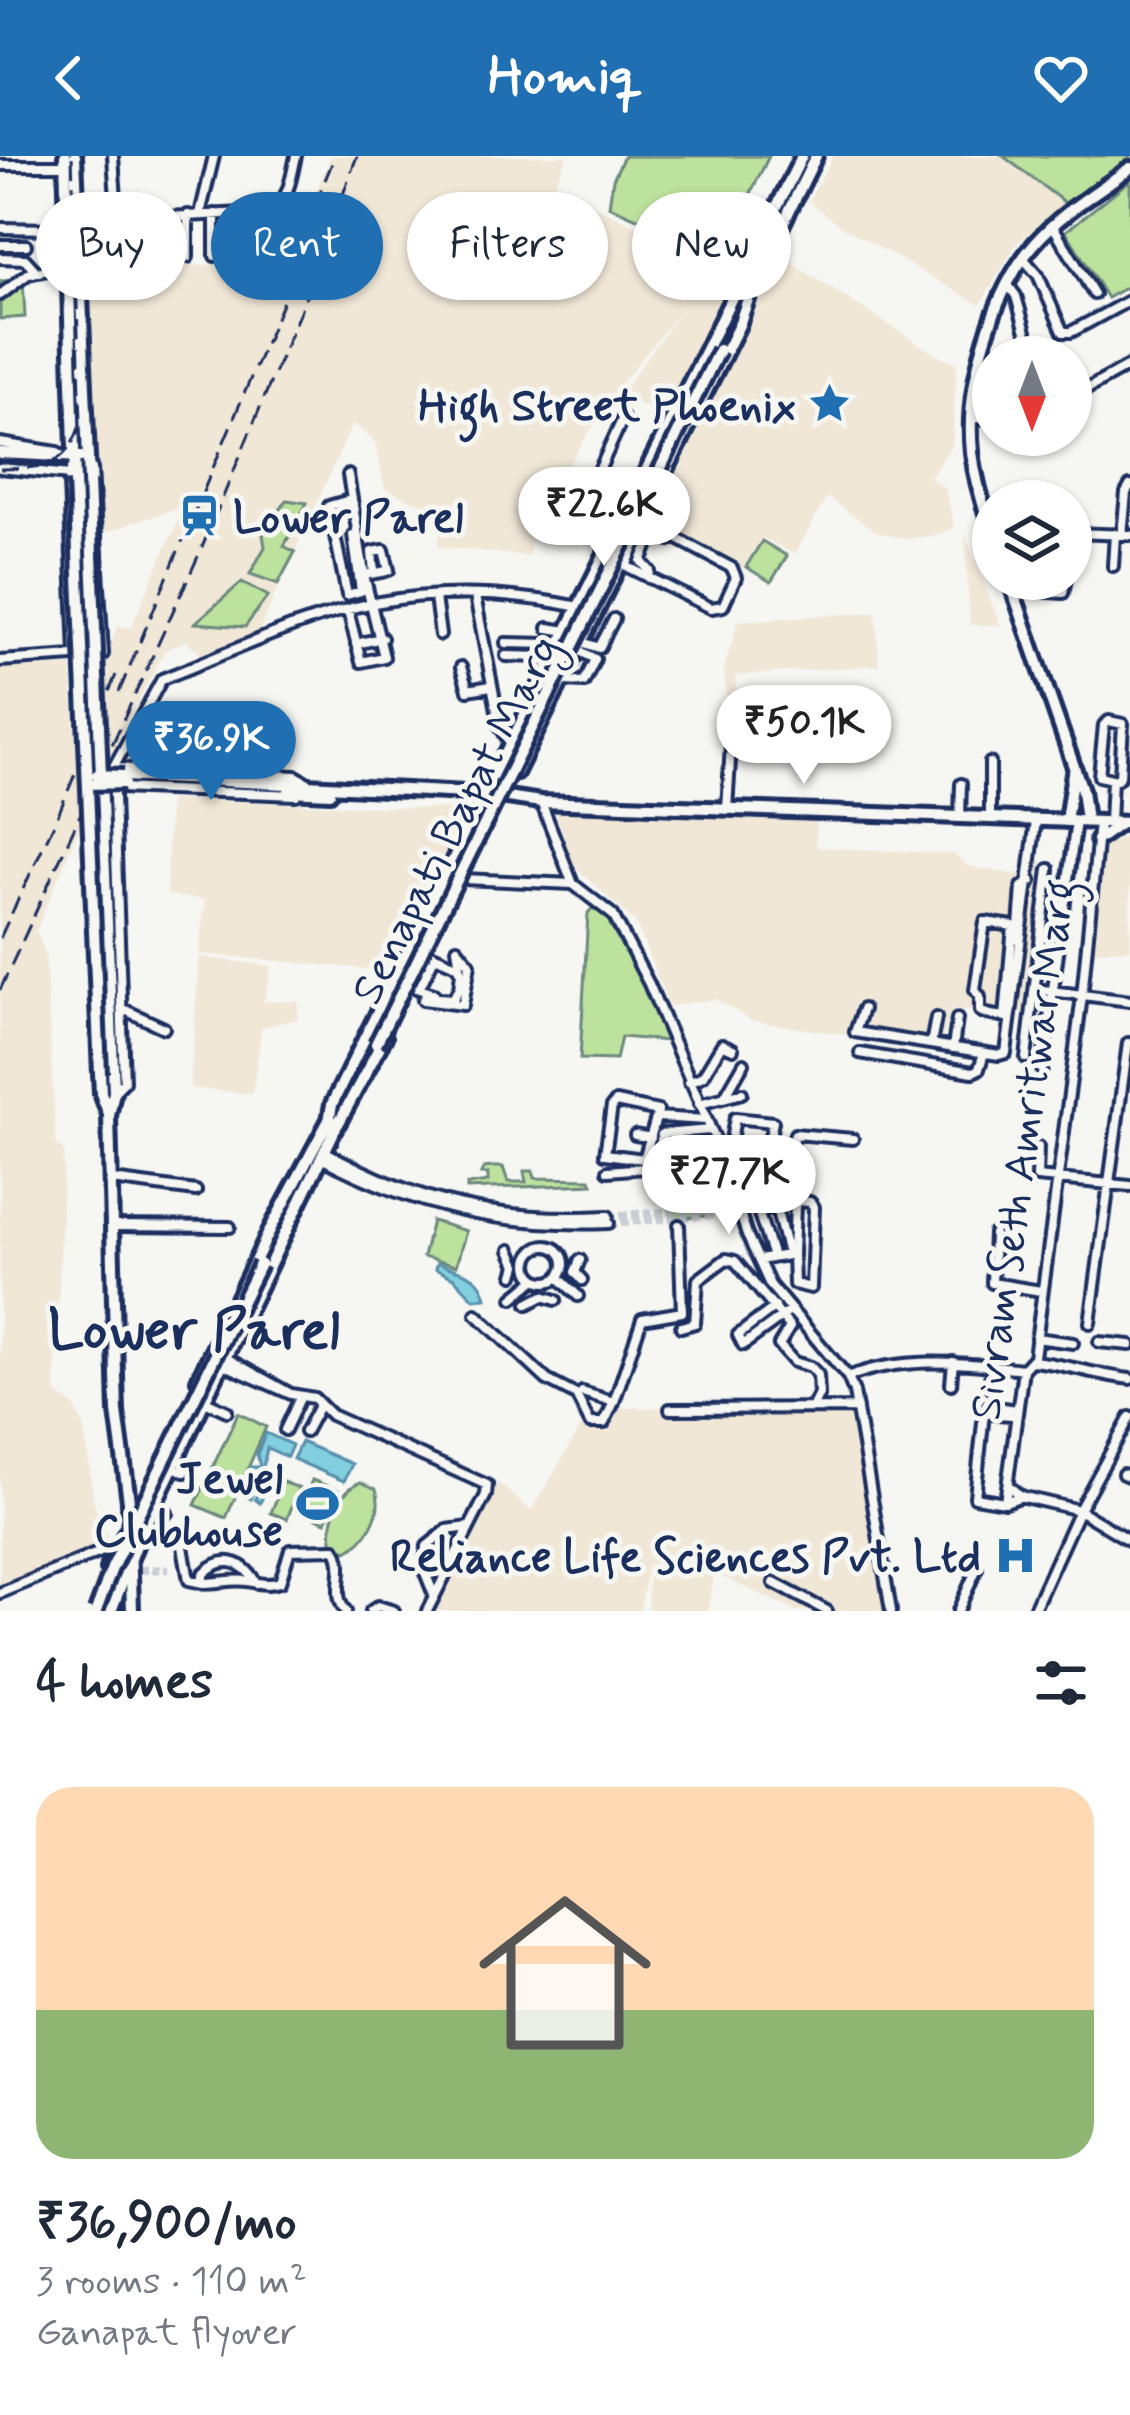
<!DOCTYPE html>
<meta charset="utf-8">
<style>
body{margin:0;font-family:Mynerve,sans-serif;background:#f2f2f3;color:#1f2937;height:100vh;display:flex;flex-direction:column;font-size:45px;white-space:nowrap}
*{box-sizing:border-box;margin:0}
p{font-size:39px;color:#747a83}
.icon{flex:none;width:66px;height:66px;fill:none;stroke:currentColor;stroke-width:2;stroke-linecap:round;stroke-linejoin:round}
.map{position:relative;height:1455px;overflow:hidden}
.sheet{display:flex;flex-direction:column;background:#fff;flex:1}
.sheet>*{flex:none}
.hud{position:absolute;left:36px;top:36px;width:1059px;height:108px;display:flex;gap:24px}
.needle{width:78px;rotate:180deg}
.tools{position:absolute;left:972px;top:180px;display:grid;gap:24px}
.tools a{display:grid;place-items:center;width:120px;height:120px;border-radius:50%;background:#fff;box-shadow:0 3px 9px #0004;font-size:60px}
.price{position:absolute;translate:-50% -102px;padding:0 27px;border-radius:42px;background:#fff;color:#222;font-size:39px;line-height:78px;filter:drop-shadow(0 3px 6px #0008)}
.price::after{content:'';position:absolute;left:50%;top:72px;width:36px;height:27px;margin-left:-18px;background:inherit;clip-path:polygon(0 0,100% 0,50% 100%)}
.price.selected{background:#1f6fb2;color:#fff}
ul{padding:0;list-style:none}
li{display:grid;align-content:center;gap:24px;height:636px;padding:0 36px}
li span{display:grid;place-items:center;height:372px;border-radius:36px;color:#555}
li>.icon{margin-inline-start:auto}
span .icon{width:216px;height:216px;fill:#fffc;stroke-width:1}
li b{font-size:51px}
h2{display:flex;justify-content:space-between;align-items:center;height:144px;padding:0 36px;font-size:51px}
.chip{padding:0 42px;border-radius:54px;background:#fff;box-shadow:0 3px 9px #0004;font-size:42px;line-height:108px}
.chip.selected{background:#1f6fb2;color:#fff}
header{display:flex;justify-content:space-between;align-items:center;height:156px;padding:0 36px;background:#1f6fb2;color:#fff;font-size:54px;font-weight:800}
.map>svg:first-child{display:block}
</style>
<header><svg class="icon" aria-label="back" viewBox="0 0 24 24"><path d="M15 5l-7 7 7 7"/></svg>Homiq<svg class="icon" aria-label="heart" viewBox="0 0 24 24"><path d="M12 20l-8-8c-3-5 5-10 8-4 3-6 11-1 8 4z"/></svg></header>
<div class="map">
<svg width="1130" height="1455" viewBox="0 0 1130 1455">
<rect width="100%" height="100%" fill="#f6f6f2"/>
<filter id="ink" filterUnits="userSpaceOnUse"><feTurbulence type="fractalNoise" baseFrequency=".00833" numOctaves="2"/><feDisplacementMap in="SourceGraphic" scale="24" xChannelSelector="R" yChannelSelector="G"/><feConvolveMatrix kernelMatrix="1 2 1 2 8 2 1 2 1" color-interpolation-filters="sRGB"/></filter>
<g filter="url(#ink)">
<path fill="#f0e7d7" d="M331,0h236l-16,37 41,12 147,70 -73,143 -46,-24 67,-91 -72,88 -76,121 -11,44 -90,-9 4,-34 -57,-24 -10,-47 -22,-19 -97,214 -52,20 -18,-16 -21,9 -58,111 -71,170 9,21 11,192 8,8 -9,240 19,14 10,20 10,77 15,36 -109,47v-919l71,-1 4,73 43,-114 13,3 53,-122 -84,28 -10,-264 196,-8z
M833,0h170l62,47 -48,40 -37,62 -140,-80 -31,-24z
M780,100l155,98 22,9 -5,82 -22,32 15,11 9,39 -18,8 -30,4 -29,-7 -50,-35 -32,57 -32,-16 -19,31 -96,-49z
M965,379l35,90h-30z
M876,456l3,53 -144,11 2,28h-10l-3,-34 14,-49z
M169,644l77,2 222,8 -77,161 -192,-17 6,-54 -38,-5z
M555,653l261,9v29l138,7 14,12 49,9 25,-16 -19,155 -71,-5 -13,39 -187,-27 -36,-22 -47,7 -33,-83 -65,-60z
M1123,682h7v111l-38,2 9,-105z
M199,801l73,9 -8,36 34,-1v18l-36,8 -10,67 -62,-6z
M852,1250l33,205h-89l-82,-38 -5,38h-62l2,-53 -9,53h-209l67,-128 33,28 56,-94 20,-9z"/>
<path fill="#bde29d" stroke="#6c887e" stroke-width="3" d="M624,0h145l-48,98 -112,-48 4,-27z
M1003,0h127v3l-65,44z
M1130,24v105l-23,13 -41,-67z
M23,124l2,37 -25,2v-38z
M287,344l20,3 -23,43 11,6 -17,32 -28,-10 15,-27 -2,-13z
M762,385l25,15 -16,26 -25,-15z
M242,426l26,14 -23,31 -50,-4z
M595,749c40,33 54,89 73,136l-47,-4 -5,23 -36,-1 8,-146z
M493,1011h10l5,15h18l-2,-11h9l2,7 55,1 2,5 -125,5v-4l21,-3v-8h-7l3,-6z
M705,1025l2,35 -36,3 -3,-36z
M432,1065l34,10 -10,35 -33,-9z
M238,1257l28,14 -40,91 -31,-13z
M312,1324l26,10 -12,32 -26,-11z
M283,1326l16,6 -12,31 -16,-6z
M361,1326l15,7c8,23 -9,52 -29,62l-14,-7c-6,-21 6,-54 28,-62z"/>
<path fill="#81cfdf" stroke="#588fab" stroke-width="3" d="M437,1107c22,10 43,8 49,35l-12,1 -20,-21 -19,-9z
M266,1277l26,12 -5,12 -20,-9 -6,29 12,16 -9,1 -4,9 -5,-4 5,-13 -6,1 -3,12 -10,-6 9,-11 1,-15h9l-3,-13z
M301,1286l51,22 -8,17 -51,-22z"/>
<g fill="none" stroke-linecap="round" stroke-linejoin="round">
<path stroke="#caced4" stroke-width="8" stroke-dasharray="8 4" stroke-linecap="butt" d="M608,1060l117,-8
M609,1067l119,-9
M140,1414l29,-1"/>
<defs>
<path id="minor" d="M113,0l5,72
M0,9h65
M263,56l1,40
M242,57l1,28
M200,58l14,-58
M215,58v42
M188,59v42
M1053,70l41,68
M0,72l105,2 43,-12 115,-6c27,-8 27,-31 33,-56
M0,89h26
M0,102l25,1 10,11
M1023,102l15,17 25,57h8l59,-32
M1008,129l8,11 17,61
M0,139l28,-21 40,-8
M1071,242l59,-33
M973,262l20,1
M0,287l57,9
M0,312l70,7
M71,314l-2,12 7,173
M348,319l17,104 19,78 -23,5 -13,-52
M594,322l39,20
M611,330l-25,48 -14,-4 51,-112
M655,371l77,41 4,10 -13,28 -12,2 -85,-42 16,-36z
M1071,377l59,2
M353,379l8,56 -14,4 -18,-89 17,-5 7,3
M1122,379l4,-42 4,-7
M1113,410l2,-32
M364,419c8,-2 18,-2 25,-5l-5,-20 -12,2 2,21
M649,422l1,-7 -9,-10 10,-23 7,-3 12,5 4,-4
M1033,423l2,12 28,2 3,-14
M475,440l25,130 11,19
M435,441l5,38
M548,472l19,3
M582,486l17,6 15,-29
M506,487l44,1
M356,488l26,-6
M506,500l38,1
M0,505l103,-7 -11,-185
M461,511l7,23 23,-4
M563,525l21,1 11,-23 -13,-7
M1109,565l14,3 -3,52 -4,4 -17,-4 5,-51z
M733,578l107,-1 3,-18h-78l-2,19
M184,593l37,1v23
M197,593l1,-33
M113,612l183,8 12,7
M256,618l3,-55
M119,632l177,7
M541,646l32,82 40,31 36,69 72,169 26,82 23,50 78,92 6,15 37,219
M727,653l6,-96
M960,660l1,-32
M990,662v-55
M1110,666l2,-43
M455,719l8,4 110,5
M1018,784l4,-53 9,-6
M426,796l30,13 5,7 -2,17
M410,830l24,8
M459,832l-6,11 -28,-2 -2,3 40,5 7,-41 -13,-16 4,24
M419,833l16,-33
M1035,833l95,12
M123,853l41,19
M863,853l-8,23 144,23 7,-2 30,-233
M1005,861l8,-91 -28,-4 -10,68 5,7v14c6,4 25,7 31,4
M931,888l5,-26
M953,892l4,-29
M860,897l113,19 6,-3 5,-16
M1026,902l23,-189
M1042,914l34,-249
M689,926l14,-6 19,-32 11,5
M114,936l10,-10 -11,-314 49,-89c68,-26 140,-62 212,-76 67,-13 139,-10 205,4
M725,940l19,-33
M616,946l42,9 -14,48 -39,-5 7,-48z
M699,948l43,-11
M657,961l49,3
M635,979l16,3
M1038,991l-1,30 93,9
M324,995c95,53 176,71 284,65
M660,996l59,-3
M321,1002c95,50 181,69 288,65
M726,1012l37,1 10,-47 -38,-4 -6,33 3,16
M608,1015l49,-4 5,-33 49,-4
M714,1018l13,-2 40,11 -52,-4
M112,1024l84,11
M767,1027l14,-5 14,-44 58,5
M728,1058l12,-1
M113,1070l117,1
M994,1078l-2,49 49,8
M528 1108a18 18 0 1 1 36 0a18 18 0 1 1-36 0Z
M510,1094l7,15 -3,10
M773,1101l-14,-43 13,-9 4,3 12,46
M580,1104l-5,12 7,8
M760,1104l33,-6 2,-49 4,-4 11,1 4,5 -3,81 -17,-4 -1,-30
M558,1121l20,19
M513,1142l23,-19
M528,1148l15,-8 13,4
M775,1151l-37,28 5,10 48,-35
M476,1158l71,66 29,15 14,28h14l10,-21
M1090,1167l38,-280
M681,1171l14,-4 3,-43 28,-21 9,2 55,66 -11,18 15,17 17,5 7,8 1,19 -7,14
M1036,1182l37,5
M1099,1186l31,3
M1032,1205c35,3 63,14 98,18
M223,1208l68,30 -65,-36
M848,1221c57,-22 116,-14 175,-8
M951,1228l2,-22
M989,1231l3,-22
M582,1236l32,10 28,-83 40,-7 -3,-87
M291,1238l23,4 17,17 156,70 -1,10 -59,116
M205,1245l22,10
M989,1250l28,4
M670,1253l187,-1
M1012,1259l-28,-2 -9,84 30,5 17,-6
M285,1274l15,-32
M305,1276l15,-28
M173,1311l12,5
M1123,1318l7,3
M1009,1330l11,10 59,14 51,31
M1005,1346l18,-133 11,-12 48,-361 17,-174
M153,1352l14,5
M138,1378l44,7 7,39 14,3
M256,1427c-13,-23 -33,-29 -53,-9v9c14,0 30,-4 44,-2 15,2 18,5 33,1l10,-32 45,-1c13,18 -5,45 11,62
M774,1427l53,28
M0,1437l110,-45h5l11,23
M434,1439l-10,-25 3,-24 20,-16 22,-3
M371,1455l7,-5 16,5
M958,1455l19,-43
M1033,1455l46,-101 51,-93"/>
<path id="major" d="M65,0l10,325
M75,0l14,325
M0,297l81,4
M993,377c-9,-24 -18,-55 -21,-81 -7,-64 20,-161 63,-209 26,-30 63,-52 95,-75
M1009,423l73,211 4,31
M516,617l223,-448 14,-40 63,-129
M101,620l13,316 -5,24 8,296 12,89 3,110
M124,620l363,18 54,8 589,21
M289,635l41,2
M1066,665l7,-48
M1097,684l23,-16
M100,917l1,20 7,19
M329,965l3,-17 470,-948
M338,968l47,-87
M198,1224l73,-152 59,-110
M107,1413l19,-37
M111,1455l29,-76 200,-416"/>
</defs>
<use href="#minor" stroke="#1b2f5e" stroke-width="16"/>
<use href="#major" stroke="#1b2f5e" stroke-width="20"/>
<use href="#minor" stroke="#f6f6f2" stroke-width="8"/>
<use href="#major" stroke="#f6f6f2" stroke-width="10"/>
<path stroke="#1b2f5e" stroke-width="3" stroke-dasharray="18 9" stroke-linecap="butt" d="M294,99l41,-99
M0,313c44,-1 67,-1 81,-47l-9,-266
M119,536l188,-448
M0,782l58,-123 58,-140
M0,834l201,-440 102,-246 54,-148"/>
<defs>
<path id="major-bridge" d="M75,325l25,592
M89,325l12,294
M97,619l27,1
M88,628l36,-1
M376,888l343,-694
M96,1455l16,-43 148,-304"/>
</defs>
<use href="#major-bridge" stroke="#1b2f5e" stroke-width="20" stroke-linecap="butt"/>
<use href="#major-bridge" stroke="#f6f6f2" stroke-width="10"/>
</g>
</g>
<defs>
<symbol id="sight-bare" viewBox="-9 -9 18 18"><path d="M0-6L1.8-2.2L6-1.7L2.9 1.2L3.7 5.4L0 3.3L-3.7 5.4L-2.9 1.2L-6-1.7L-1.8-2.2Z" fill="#1f6fb2" stroke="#f6f6f2" stroke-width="2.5" paint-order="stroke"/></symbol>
<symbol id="station-bare" viewBox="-9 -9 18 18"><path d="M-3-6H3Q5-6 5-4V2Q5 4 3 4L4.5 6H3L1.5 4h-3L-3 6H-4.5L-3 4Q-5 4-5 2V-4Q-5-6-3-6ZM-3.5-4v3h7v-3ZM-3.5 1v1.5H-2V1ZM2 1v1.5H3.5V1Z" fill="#1f6fb2" stroke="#f6f6f2" stroke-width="2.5" paint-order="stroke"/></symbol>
<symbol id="stadium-bare" viewBox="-9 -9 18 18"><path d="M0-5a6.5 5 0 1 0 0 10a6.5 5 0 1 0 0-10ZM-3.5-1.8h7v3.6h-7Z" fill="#1f6fb2" stroke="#f6f6f2" stroke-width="2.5" paint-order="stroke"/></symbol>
<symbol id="hospital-bare" viewBox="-9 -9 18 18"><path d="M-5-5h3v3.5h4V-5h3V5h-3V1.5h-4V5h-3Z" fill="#1f6fb2" stroke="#f6f6f2" stroke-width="2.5" paint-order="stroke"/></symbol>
</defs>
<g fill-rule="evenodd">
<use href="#sight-bare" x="800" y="218" width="59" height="59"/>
<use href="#station-bare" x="170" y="330" width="59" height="59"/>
<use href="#stadium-bare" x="288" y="1318" width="59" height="59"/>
<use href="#hospital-bare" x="986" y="1370" width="59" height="59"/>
</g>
<g text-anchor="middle" stroke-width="10" stroke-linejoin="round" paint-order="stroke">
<g font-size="45" font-weight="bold" fill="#1b2f5e" stroke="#f6f6f2" text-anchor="end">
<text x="796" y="264">High Street Phoenix</text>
<text x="233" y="376" text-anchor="start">Lower Parel</text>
<text x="283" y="1337">Jewel<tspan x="283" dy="52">Clubhouse</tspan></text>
<text x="981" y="1415">Reliance Life Sciences Pvt. Ltd</text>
</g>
<g font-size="45" fill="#1b2f5e" stroke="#f6f6f2">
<text transform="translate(454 663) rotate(-63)" y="16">Senapati Bapat Marg</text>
<text transform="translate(1021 993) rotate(-82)" y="16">Sivram Seth Amritwar Marg</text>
</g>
<g font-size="57" font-weight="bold" fill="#1b2f5e" stroke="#f6f6f2">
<text x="194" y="1192">Lower Parel</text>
</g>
</g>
</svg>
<div class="tools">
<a><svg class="needle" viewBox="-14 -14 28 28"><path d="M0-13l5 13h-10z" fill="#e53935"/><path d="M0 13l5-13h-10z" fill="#747a83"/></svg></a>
<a><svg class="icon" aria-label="layers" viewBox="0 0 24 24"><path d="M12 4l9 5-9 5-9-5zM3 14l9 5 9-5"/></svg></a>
</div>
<b class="price" style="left:604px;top:413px">₹22.6K</b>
<b class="price" style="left:804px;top:631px">₹50.1K</b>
<b class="price selected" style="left:211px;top:647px">₹36.9K</b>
<b class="price" style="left:729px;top:1081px">₹27.7K</b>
<div class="hud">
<a class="chip">Buy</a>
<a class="chip selected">Rent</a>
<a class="chip">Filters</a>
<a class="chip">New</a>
</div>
</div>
<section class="sheet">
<h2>4 homes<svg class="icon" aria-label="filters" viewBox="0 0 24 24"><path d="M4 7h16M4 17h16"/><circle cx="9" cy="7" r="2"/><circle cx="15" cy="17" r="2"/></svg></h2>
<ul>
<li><span style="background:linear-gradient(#ffd9b3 60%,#8fb573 0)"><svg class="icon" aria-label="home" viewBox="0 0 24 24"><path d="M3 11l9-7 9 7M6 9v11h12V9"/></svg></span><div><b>₹36,900/mo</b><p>3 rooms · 110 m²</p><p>Ganapat flyover</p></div></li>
</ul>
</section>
